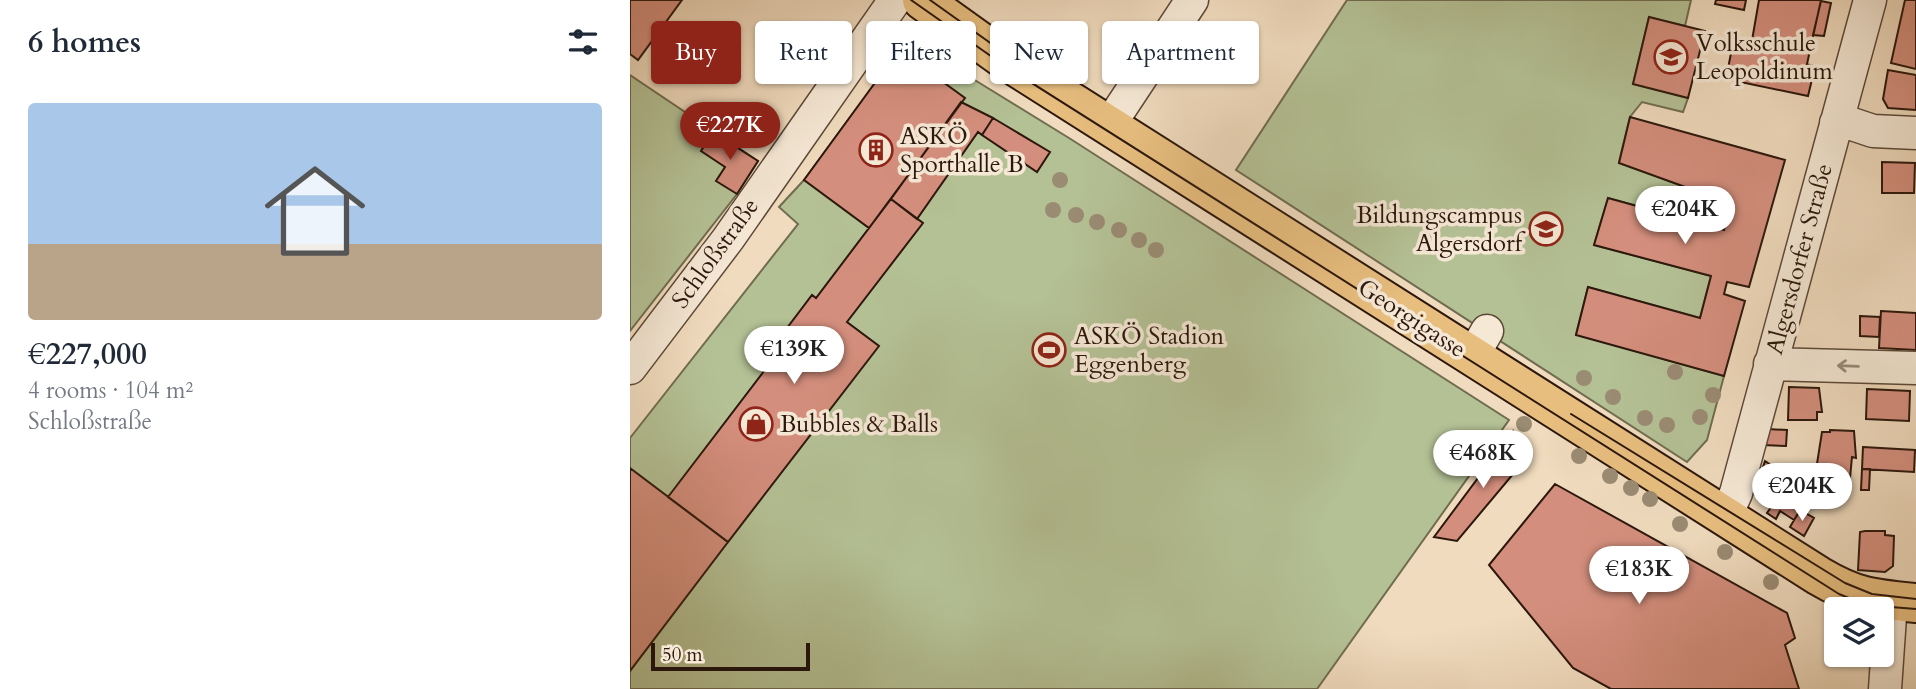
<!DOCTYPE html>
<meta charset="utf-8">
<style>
body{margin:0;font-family:Cardo,serif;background:#f6f6f7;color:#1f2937;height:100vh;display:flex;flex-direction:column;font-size:26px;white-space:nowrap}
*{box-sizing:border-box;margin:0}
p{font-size:23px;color:#747a83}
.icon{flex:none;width:38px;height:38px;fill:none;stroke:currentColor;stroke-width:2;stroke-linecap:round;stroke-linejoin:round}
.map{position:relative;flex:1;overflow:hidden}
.side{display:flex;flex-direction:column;background:#fff;width:630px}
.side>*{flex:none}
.guide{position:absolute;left:21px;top:21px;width:665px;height:63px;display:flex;gap:14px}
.tools{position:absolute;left:1194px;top:597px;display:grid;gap:14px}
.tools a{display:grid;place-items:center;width:70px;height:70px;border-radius:7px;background:#fff;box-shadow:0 2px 5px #0004;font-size:35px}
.scale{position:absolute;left:21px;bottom:18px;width:159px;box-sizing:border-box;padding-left:7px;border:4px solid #2b170c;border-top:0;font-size:19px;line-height:24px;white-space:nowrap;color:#2b170c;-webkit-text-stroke:5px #f5e8d5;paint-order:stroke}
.price{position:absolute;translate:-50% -60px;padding:0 16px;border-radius:24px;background:#fff;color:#222;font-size:23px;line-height:46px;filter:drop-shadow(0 2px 4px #0008)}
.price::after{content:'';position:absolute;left:50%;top:42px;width:21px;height:16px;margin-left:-10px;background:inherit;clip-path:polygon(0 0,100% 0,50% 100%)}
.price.current{background:#8f2418;color:#fff}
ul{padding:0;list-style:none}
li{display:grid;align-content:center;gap:14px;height:371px;padding:0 28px}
li span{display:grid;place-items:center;height:217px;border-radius:7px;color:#555}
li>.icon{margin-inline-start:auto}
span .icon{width:126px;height:126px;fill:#fffc;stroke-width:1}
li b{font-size:30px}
h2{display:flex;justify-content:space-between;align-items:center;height:84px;padding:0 28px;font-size:30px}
.tag{padding:0 24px;border-radius:7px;background:#fff;box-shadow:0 2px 5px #0004;font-size:24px;line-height:63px}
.tag.current{background:#8f2418;color:#fff}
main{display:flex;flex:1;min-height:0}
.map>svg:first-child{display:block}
</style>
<main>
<section class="side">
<h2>6 homes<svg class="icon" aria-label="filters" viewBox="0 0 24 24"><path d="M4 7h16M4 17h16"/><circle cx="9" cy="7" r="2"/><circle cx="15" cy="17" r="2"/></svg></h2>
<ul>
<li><span style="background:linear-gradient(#a9c7e8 65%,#b9a48a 0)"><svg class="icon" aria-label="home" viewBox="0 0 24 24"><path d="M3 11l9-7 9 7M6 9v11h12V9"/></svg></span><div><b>€227,000</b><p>4 rooms · 104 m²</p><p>Schloßstraße</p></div></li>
</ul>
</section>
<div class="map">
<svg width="1286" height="689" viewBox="0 0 1286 689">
<rect width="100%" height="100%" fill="#f0dbbe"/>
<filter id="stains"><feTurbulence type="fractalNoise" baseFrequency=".00286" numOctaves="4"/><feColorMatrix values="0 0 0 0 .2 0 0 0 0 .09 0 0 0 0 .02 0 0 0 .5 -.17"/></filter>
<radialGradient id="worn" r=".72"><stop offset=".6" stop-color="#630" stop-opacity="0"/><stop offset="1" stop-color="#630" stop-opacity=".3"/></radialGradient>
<path fill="#b4c195" stroke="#706c50" stroke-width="2" d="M717,0h344l-6,26 -36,-9 -16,67 55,14 -5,14 -41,-10 -12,15 -11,45 69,26 44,13 -8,29 -116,-32 -14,47 117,31 -11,42 -112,-31 -12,47 148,42 -17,64 -20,22 -451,-292z
M278,39l161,99 440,282 -192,269h-687v-251l168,-214 -19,-17 25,-27z
M0,75l128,86 -21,33 -107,137z"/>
<path fill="#d48e7d" stroke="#2b170c" stroke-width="2" d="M0,0h52l-44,60 -8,-6z
M1086,0h30l-2,10 -29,-6z
M1129,0h62l-14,64 8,3 -7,29 -82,-17 6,-31 18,4z
M1275,0h11v69l-25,-6z
M1191,1l10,2 -7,33 -11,-1z
M1019,17l56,14 -17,67 -55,-14z
M269,50l66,48 -96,130 -65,-48z
M1258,70l28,5v35l-28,-2 -5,-9z
M331,102l32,16 -11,17 -4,-3 -61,87 -26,-20z
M1000,117l155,43 -36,127 -22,-5 -3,12 21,7 -21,75 -148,-41 12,-48 112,31 11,-42 -117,-31 14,-47 116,32 8,-29 -44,-13 -69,-25z
M363,118l57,34 -13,20 -55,-37z
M83,132l45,29 -21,33 -21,-13 9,-14 -24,-16z
M1252,162l33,1 -1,30h-32z
M261,199l32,24 -76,99 32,24 -151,196 -60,-45 125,-164 -6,-5 25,-33 4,3z
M1251,311l35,2v37l-37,-2z
M1230,316l20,1 -1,20 -19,-1z
M1159,387l30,1 3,24h-5v8h-29z
M1237,389l43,2 -1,30 -43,-2z
M1137,429l20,1 -1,16 -23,-1z
M1200,430l24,1 2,27 -4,-1 -2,21 -22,-1v-7h-12l6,-38h8z
M883,431l11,30 -67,80 -23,-4z
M1233,447l52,3 -1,22 -52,-3z
M1135,461l47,32 -18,27 -14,-9 -4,8 -9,-6 5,-7 -18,-12z
M0,468l98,74 -98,129z
M1232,469h8l-1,21h-8z
M925,484l232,129 8,25 -10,7 14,44h-188l-38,-21 -84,-103z
M1170,510l14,8 -10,18 -14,-9z
M1235,531h20v4l9,1 -1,30 -8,6 -27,-2 2,-38z"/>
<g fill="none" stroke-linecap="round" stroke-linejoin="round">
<defs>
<path id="minor" d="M1206,123l16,1 21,7 43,2
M480,124l82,-124
M842,357l15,-26
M1140,364l146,4
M0,368l98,-129 167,-239
M1095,518l11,-25 134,-493
M1255,689l6,-87"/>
<path id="major" d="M292,0l85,61 812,515c37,22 55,23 97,27"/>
</defs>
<use href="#minor" stroke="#5c4838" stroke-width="35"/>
<use href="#major" stroke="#2b170c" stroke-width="42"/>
<use href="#minor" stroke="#f5e8d5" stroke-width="32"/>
<use href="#major" stroke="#e8be7f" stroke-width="38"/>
<path stroke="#2b170c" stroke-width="2" d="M281,0l94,66 834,528 27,11 50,4
M300,0l66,47
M941,414l274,169 27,11 44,5"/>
</g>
<g fill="#9a8b73">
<circle cx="430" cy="180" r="8"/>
<circle cx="423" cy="210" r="8"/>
<circle cx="446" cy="215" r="8"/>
<circle cx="467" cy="222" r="8"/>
<circle cx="489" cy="230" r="8"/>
<circle cx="509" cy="240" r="8"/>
<circle cx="526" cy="250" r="8"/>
<circle cx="1045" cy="372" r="8"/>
<circle cx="954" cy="378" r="8"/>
<circle cx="1083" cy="395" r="8"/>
<circle cx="983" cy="397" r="8"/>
<circle cx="1070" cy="417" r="8"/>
<circle cx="1015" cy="418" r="8"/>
<circle cx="894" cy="424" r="8"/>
<circle cx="1037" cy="425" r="8"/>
<circle cx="949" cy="456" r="8"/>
<circle cx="980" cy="476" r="8"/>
<circle cx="1001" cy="488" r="8"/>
<circle cx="1020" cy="499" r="8"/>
<circle cx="1050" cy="524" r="8"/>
<circle cx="1095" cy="552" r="8"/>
<circle cx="1141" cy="582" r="8"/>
</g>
<defs><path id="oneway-shaft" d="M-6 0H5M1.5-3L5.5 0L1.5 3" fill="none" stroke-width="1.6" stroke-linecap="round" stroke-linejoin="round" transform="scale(1.75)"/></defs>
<use stroke="#9a8a7b" href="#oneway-shaft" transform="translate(1218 366) rotate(-178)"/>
<defs>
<symbol id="school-ring" viewBox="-11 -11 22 22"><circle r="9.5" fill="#f5e8d5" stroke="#8f2418" stroke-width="1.5"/><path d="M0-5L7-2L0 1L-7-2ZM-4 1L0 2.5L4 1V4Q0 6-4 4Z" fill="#8f2418"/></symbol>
<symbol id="building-ring" viewBox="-11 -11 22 22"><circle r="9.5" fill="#f5e8d5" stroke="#8f2418" stroke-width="1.5"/><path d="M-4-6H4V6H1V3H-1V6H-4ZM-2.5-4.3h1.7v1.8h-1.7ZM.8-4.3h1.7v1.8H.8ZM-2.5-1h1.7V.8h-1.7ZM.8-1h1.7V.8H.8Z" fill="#8f2418"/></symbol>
<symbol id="stadium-ring" viewBox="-11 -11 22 22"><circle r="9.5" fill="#f5e8d5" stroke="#8f2418" stroke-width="1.5"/><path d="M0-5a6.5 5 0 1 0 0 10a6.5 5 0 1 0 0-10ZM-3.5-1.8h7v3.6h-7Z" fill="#8f2418"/></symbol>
<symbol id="shop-ring" viewBox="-11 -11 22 22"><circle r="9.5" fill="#f5e8d5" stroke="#8f2418" stroke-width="1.5"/><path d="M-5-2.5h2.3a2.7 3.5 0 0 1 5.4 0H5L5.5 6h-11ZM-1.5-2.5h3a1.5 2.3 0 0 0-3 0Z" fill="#8f2418"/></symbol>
</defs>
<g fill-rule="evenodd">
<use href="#school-ring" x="1022" y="38" width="38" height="38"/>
<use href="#building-ring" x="227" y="131" width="38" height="38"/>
<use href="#school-ring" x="897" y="210" width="38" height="38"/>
<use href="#stadium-ring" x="400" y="331" width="38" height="38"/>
<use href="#shop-ring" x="107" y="405" width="38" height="38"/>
</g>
<g text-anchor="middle" stroke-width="7" stroke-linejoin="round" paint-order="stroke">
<g font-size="24" fill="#2b170c" stroke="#f5e8d5" text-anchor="start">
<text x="1066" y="51">Volksschule<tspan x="1066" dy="28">Leopoldinum</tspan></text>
<text x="270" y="144">ASKÖ<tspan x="270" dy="28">Sporthalle B</tspan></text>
<text x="892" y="223" text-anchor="end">Bildungscampus<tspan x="892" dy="28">Algersdorf</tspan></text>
<text x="444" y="344">ASKÖ Stadion<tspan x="444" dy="28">Eggenberg</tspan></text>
<text x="150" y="432">Bubbles &amp; Balls</text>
</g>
<g font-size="24" fill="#2b170c" stroke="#f5e8d5">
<text transform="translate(85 253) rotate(-54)" y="8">Schloßstraße</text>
<text transform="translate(1169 259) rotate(-75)" y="8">Algersdorfer Straße</text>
<text transform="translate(782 318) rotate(33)" y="8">Georgigasse</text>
</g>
</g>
<rect width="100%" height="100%" filter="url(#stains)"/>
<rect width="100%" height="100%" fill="url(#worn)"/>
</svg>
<div class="tools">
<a><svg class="icon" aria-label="layers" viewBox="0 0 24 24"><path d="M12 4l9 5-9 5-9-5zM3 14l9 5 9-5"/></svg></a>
</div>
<div class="scale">50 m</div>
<b class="price current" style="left:100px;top:162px">€227K</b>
<b class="price" style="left:1055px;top:246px">€204K</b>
<b class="price" style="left:164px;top:386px">€139K</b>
<b class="price" style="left:853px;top:490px">€468K</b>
<b class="price" style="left:1172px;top:523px">€204K</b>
<b class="price" style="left:1009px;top:606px">€183K</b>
<div class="guide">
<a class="tag current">Buy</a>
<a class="tag">Rent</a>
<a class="tag">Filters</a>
<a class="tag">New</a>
<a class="tag">Apartment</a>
</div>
</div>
</main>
